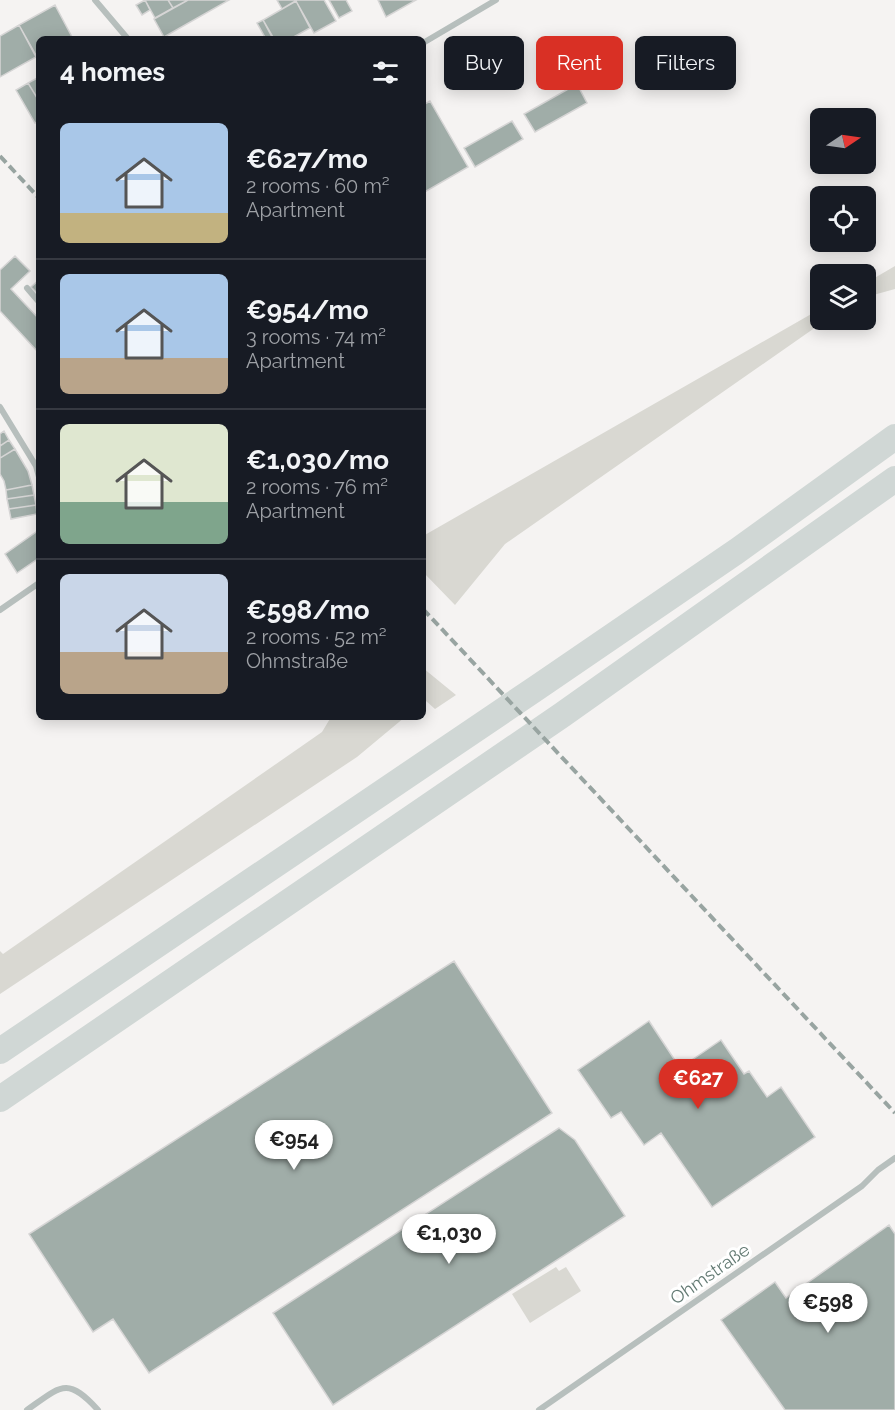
<!DOCTYPE html>
<meta charset="utf-8">
<style>
body{margin:0;font-family:Raleway,sans-serif;background:#242831;color:#f1f3f6;height:100vh;display:flex;flex-direction:column;font-size:22px;white-space:nowrap}
*{box-sizing:border-box;margin:0}
p{font-size:20px;color:#9ea1a6}
.icon{flex:none;width:33px;height:33px;fill:none;stroke:currentColor;stroke-width:2;stroke-linecap:round;stroke-linejoin:round}
.map{position:relative;flex:1;overflow:hidden}
.side{position:absolute;left:36px;top:36px;width:390px;height:684px;display:flex;flex-direction:column;background:#171b24;border-radius:9px;box-shadow:0 3px 15px #0003}
.side>*{flex:none}
.top-card{position:absolute;left:444px;top:36px;width:360px;height:54px;display:flex;gap:12px}
.needle{width:39px;rotate:77deg}
.fabs{position:absolute;left:810px;top:108px;display:grid;gap:12px}
.fabs a{display:grid;place-items:center;width:66px;height:66px;border-radius:9px;background:#171b24;box-shadow:0 3px 15px #0003;font-size:30px}
.price{position:absolute;translate:-50% -51px;padding:0 14px;border-radius:21px;background:#fff;color:#222;font-size:20px;line-height:39px;filter:drop-shadow(0 2px 3px #0008)}
.price::after{content:'';position:absolute;left:50%;top:36px;width:18px;height:14px;margin-left:-9px;background:inherit;clip-path:polygon(0 0,100% 0,50% 100%)}
.price.selected{background:#d93025;color:#fff}
ul{padding:0;list-style:none}
li{display:flex;align-items:center;gap:18px;height:150px;padding:0 24px}
li+li{border-top:2px solid #363941}
li span{display:grid;place-items:center;flex:none;width:168px;height:120px;border-radius:9px;color:#555}
li>.icon{margin-inline-start:auto}
span .icon{width:72px;height:72px;fill:#fffc;stroke-width:1}
li b{font-size:26px}
h2{display:flex;justify-content:space-between;align-items:center;height:72px;padding:0 24px;font-size:26px}
.pill{padding:0 21px;border-radius:9px;background:#171b24;box-shadow:0 3px 15px #0003;font-size:21px;line-height:54px}
.pill.selected{background:#d93025;color:#fff}
.map>svg:first-child{display:block}
</style>
<div class="map">
<svg width="895" height="1410" viewBox="0 0 895 1410">
<rect width="100%" height="100%" fill="#f5f3f2"/>
<path fill="#d9d8d2" d="M895,266v23l-29,8v-14z
M820,309v11h6l-321,224 -50,61 -32,-33v-36z
M423,668l33,27 -21,14 -9,-8 -3,1z
M331,717h74l-48,40 -357,237v-43l3,3 319,-222z
M556,1267l3,4 7,-4 15,24 -51,32 -18,-29z"/>
<path fill="#a0ada8" stroke="#d6d5d5" stroke-width="1.5" d="M145,0h23l5,8 -18,10z
M145,0l5,10 -8,5 -6,-10z
M168,0h20l-15,8z
M188,0h41l-65,37 -10,-18z
M277,0h20l-15,9z
M297,0h27l12,21 -22,12 -18,-32z
M329,0h17l6,11 -13,7z
M378,0h38l-30,17z
M296,1l14,27 -20,11h-16l-11,-19z
M55,5l17,32 -3,2h-30v17l-2,1 -18,-32z
M263,20l10,19h-7l-9,-16z
M19,25l17,32 -36,20v-41z
M39,77v24l-11,-18z
M28,83l11,18v20l-4,2 -19,-33z
M577,84l10,19 -52,29 -11,-18z
M430,101l38,66 -45,26v-88z
M512,121l11,18 -48,28 -11,-19z
M15,256l15,15 -19,18 28,30v34l-39,-42v-41z
M39,280v15l-8,-8z
M4,431l5,9 -9,6v-12z
M9,440l6,9 -15,9v-12z
M15,449l13,22 4,14 -26,5 -2,-9 -4,-7v-16z
M32,485l2,10 -27,4 -1,-9z
M34,495l2,10 -27,4 -2,-10z
M36,505l1,9 -26,5 -2,-10z
M39,530v28l-22,15 -12,-19z
M454,961l98,152 -403,260 -36,-54 -20,13 -64,-98z
M649,1021l31,47 41,-28 23,34 5,-3 18,26 14,-10 34,50 -103,70 -51,-74 -17,12 -23,-33 -10,6 -33,-48z
M559,1128l16,12 50,76 -292,189 -60,-92z
M889,1225l6,9v176h-110l-64,-90 54,-38 11,16z"/>
<g fill="none" stroke-linecap="round" stroke-linejoin="round">
<path stroke="#b7bfbd" stroke-width="6" d="M95,0l33,39
M423,43l73,-43
M27,288l12,14
M0,407l36,59 3,11
M0,610l39,-27
M27,1410c34,-24 40,-34 71,0
M539,1410l323,-224 16,-16 17,-12"/>
<path stroke="#d0d7d5" stroke-width="26" d="M0,1051l538,-364 199,-136 158,-114
M0,1099l562,-384 333,-236"/>
<path stroke="#98a4a1" stroke-width="4" stroke-dasharray="9 4.5" stroke-linecap="butt" d="M0,156l39,42
M423,609l472,504"/>
</g>
<g text-anchor="middle" stroke-width="6" stroke-linejoin="round" paint-order="stroke">
<g font-size="18" fill="#637a73" stroke="#fff">
<text transform="translate(710 1274) rotate(-35)" y="6">Ohmstraße</text>
</g>
</g>
</svg>
<div class="fabs">
<a><svg class="needle" viewBox="-14 -14 28 28"><path d="M0-13l5 13h-10z" fill="#e53935"/><path d="M0 13l5-13h-10z" fill="#9ea1a6"/></svg></a>
<a><svg class="icon" aria-label="locate" viewBox="0 0 24 24"><circle cx="12" cy="12" r="6"/><path d="M12 2v4M12 18v4M2 12h4M18 12h4"/></svg></a>
<a><svg class="icon" aria-label="layers" viewBox="0 0 24 24"><path d="M12 4l9 5-9 5-9-5zM3 14l9 5 9-5"/></svg></a>
</div>
<b class="price selected" style="left:698px;top:1110px">€627</b>
<b class="price" style="left:294px;top:1171px">€954</b>
<b class="price" style="left:449px;top:1265px">€1,030</b>
<b class="price" style="left:828px;top:1334px">€598</b>
<div class="top-card">
<a class="pill">Buy</a>
<a class="pill selected">Rent</a>
<a class="pill">Filters</a>
</div>
<section class="side">
<h2>4 homes<svg class="icon" aria-label="filters" viewBox="0 0 24 24"><path d="M4 7h16M4 17h16"/><circle cx="9" cy="7" r="2"/><circle cx="15" cy="17" r="2"/></svg></h2>
<ul>
<li><span style="background:linear-gradient(#a9c7e8 75%,#c2b280 0)"><svg class="icon" aria-label="home" viewBox="0 0 24 24"><path d="M3 11l9-7 9 7M6 9v11h12V9"/></svg></span><div><b>€627/mo</b><p>2 rooms · 60 m²</p><p>Apartment</p></div></li>
<li><span style="background:linear-gradient(#a9c7e8 70%,#b9a48a 0)"><svg class="icon" aria-label="home" viewBox="0 0 24 24"><path d="M3 11l9-7 9 7M6 9v11h12V9"/></svg></span><div><b>€954/mo</b><p>3 rooms · 74 m²</p><p>Apartment</p></div></li>
<li><span style="background:linear-gradient(#dfe7d0 65%,#7fa58c 0)"><svg class="icon" aria-label="home" viewBox="0 0 24 24"><path d="M3 11l9-7 9 7M6 9v11h12V9"/></svg></span><div><b>€1,030/mo</b><p>2 rooms · 76 m²</p><p>Apartment</p></div></li>
<li><span style="background:linear-gradient(#c9d6e8 65%,#b9a48a 0)"><svg class="icon" aria-label="home" viewBox="0 0 24 24"><path d="M3 11l9-7 9 7M6 9v11h12V9"/></svg></span><div><b>€598/mo</b><p>2 rooms · 52 m²</p><p>Ohmstraße</p></div></li>
</ul>
</section>
</div>
